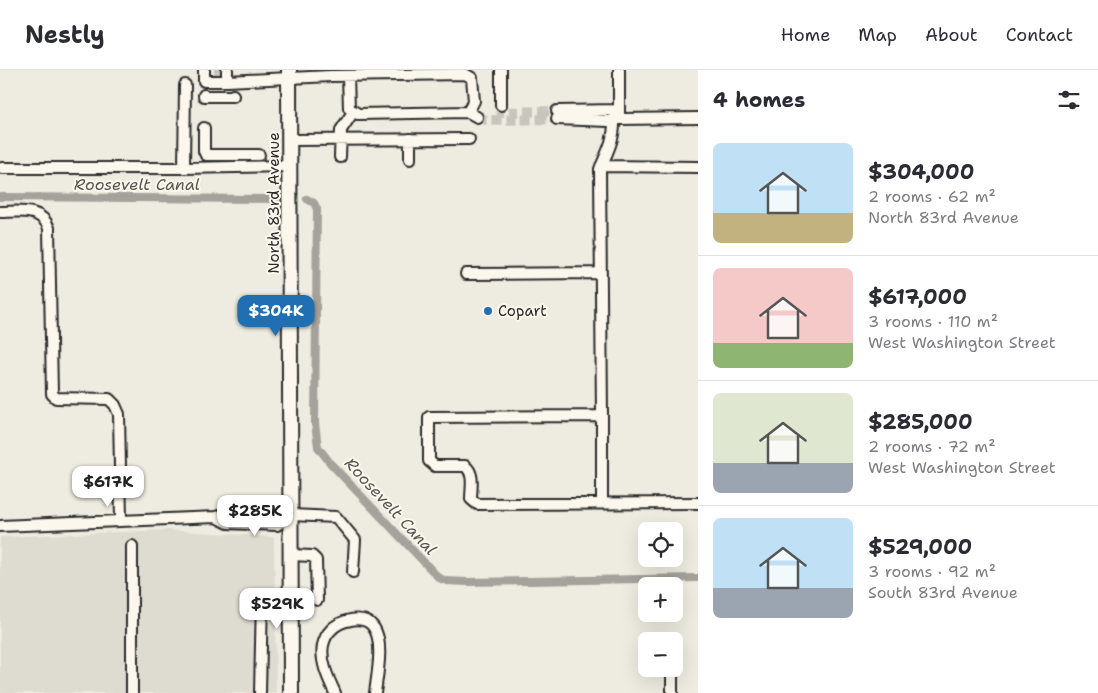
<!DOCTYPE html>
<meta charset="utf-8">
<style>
body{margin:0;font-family:"Shantell Sans",sans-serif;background:#f2f2f3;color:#2b2b33;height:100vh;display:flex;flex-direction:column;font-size:19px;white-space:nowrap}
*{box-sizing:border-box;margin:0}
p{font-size:16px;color:#7c7c81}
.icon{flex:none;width:28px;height:28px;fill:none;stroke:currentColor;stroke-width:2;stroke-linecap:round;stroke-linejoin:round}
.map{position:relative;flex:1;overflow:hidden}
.drawer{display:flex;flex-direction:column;background:#fff;width:400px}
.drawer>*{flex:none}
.tools{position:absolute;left:638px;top:452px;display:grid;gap:10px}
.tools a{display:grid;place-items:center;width:45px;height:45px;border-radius:8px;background:#fff;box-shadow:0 5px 20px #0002;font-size:25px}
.price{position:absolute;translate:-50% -42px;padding:0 11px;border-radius:10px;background:#fff;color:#222;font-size:16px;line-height:32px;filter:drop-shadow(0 1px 2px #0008)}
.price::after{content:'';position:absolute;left:50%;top:30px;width:15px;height:11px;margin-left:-8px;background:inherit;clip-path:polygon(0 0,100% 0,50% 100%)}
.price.selected{background:#1f6fb2;color:#fff}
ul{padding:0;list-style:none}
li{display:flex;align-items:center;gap:15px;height:125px;padding:0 15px}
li+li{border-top:1px solid #e1e1e2}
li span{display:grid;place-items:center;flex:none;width:140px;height:100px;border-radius:8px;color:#555}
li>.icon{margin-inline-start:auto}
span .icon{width:60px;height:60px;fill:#fffc;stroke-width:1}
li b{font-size:21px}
h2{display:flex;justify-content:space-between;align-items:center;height:60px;padding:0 15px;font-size:21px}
header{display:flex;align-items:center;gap:30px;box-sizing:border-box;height:70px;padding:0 25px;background:#fff;border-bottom:1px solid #e1e1e2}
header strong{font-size:24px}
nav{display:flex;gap:28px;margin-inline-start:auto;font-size:18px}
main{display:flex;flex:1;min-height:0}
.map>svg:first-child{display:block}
</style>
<header>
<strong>Nestly</strong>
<nav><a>Home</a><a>Map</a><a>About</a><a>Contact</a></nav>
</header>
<main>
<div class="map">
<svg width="698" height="623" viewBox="0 0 698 623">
<rect width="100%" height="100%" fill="#eeebe0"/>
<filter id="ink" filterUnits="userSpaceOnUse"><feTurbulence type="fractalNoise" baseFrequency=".02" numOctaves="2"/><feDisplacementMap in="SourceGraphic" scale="10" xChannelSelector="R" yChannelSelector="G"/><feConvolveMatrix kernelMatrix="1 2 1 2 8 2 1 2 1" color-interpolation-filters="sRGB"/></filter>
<g filter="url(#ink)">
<path fill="#dedbd1" d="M167,460l107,7 2,156h-276v-156z"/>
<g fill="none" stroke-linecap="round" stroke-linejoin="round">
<path stroke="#a4a29a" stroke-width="8" d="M0,127l275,2
M307,129l7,4 3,6 -2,214 3,24 13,17 108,114 8,3 20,1 231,-4"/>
<path stroke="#c7c5bc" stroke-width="10" stroke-dasharray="10 5" stroke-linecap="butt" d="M214,4h10
M501,35v7l56,-1
M477,47l9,3 71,-1"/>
<defs>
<path id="minor" d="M204,0v11h23
M227,0v11l104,-5 134,-2 7,4 2,23 -6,11 9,5
M501,0v35
M348,6l1,32 9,6 110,-2
M204,25v1h29v-1
M557,41l62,-1
M619,45v-45
M557,49l51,2 11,-2 79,-1
M204,58v23l2,4h53
M410,69v20
M290,70l179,-1
M340,87l1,-27 12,-18
M601,96l97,1
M2,98h182l106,-2
M184,98l1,-83
M0,142c18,0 41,-5 49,16l3,166 4,4 53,1 6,6 4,9 2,106
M466,204l134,-1
M602,346l-2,-247c7,-16 15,-31 14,-49
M602,433v-87l-173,1v44l6,5h30c10,7 6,22 6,33l6,5 221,-1
M216,447l12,6 49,2 14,-10
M0,456l216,-9 13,-5 47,-1 15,4 45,2 19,23 -2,32
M291,485l21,1 4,4 1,40
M132,623v-147
M260,623l2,-97
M335,623c-7,-15 -15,-32 -12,-48 1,-4 4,-11 7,-14 9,-11 35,-18 44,-3 10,15 3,48 1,65
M672,623v-24"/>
<path id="major" d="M289,0l2,623"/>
</defs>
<use href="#minor" stroke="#2b2b2b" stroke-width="14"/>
<use href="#major" stroke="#2b2b2b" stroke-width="18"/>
<use href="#minor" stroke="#fbf7ec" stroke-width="10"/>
<use href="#major" stroke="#fbf7ec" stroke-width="14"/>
</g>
</g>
<circle fill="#1f6fb2" stroke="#fbf7ec" stroke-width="2" cx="488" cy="241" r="5"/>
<g text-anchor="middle" stroke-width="4" stroke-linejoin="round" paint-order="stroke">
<g font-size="15" fill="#2b2b2b" stroke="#fbf7ec">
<text transform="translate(274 133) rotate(-90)" y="5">North 83rd Avenue</text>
</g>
<g font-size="15" fill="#2b2b2b" stroke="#fbf7ec" text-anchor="start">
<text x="498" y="246">Copart</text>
</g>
<g font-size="16" font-style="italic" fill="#555552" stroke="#fbf7ec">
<text x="137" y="120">Roosevelt Canal</text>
<text transform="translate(391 436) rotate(47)" y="6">Roosevelt Canal</text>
</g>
</g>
</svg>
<div class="tools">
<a><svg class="icon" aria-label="locate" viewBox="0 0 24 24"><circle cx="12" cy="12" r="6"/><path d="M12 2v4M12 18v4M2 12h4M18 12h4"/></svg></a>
<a>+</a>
<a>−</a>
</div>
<b class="price selected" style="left:276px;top:267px">$304K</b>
<b class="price" style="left:108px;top:438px">$617K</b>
<b class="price" style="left:255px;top:467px">$285K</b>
<b class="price" style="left:277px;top:560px">$529K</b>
</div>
<section class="drawer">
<h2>4 homes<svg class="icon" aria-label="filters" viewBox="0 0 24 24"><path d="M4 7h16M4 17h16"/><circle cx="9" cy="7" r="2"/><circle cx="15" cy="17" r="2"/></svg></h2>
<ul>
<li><span style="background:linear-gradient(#bfe0f5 70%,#c2b280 0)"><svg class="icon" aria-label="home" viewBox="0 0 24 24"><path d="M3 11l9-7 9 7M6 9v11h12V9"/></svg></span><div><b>$304,000</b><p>2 rooms · 62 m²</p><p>North 83rd Avenue</p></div></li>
<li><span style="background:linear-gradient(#f6c9c9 75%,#8fb573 0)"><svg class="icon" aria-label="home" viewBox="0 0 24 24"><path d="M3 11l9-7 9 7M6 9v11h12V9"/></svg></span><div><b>$617,000</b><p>3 rooms · 110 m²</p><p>West Washington Street</p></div></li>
<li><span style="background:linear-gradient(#dfe7d0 70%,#9aa5b1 0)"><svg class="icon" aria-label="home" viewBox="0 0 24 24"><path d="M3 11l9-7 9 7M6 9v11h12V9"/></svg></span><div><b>$285,000</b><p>2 rooms · 72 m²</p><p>West Washington Street</p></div></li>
<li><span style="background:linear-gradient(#bfe0f5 70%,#9aa5b1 0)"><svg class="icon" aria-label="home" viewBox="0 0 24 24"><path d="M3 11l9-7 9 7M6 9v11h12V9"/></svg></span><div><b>$529,000</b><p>3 rooms · 92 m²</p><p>South 83rd Avenue</p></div></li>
</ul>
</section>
</main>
